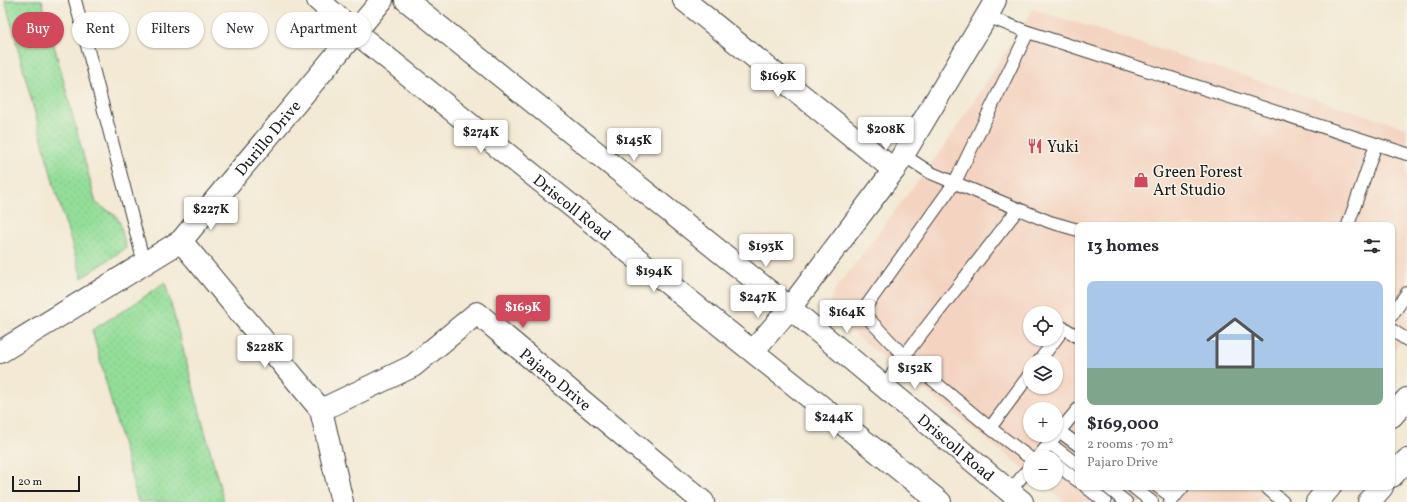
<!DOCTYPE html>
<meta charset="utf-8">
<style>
body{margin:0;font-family:Vollkorn,serif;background:#f2f2f3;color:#2b2b33;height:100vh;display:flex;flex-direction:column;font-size:15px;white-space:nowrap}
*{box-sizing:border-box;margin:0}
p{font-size:13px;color:#7c7c81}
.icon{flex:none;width:22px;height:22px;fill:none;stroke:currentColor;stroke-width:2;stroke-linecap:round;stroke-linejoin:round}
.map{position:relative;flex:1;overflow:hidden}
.details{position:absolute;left:1075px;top:222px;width:320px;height:268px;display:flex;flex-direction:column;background:#fff;border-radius:8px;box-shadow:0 1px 3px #0004}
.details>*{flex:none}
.hud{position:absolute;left:12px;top:12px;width:380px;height:36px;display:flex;gap:8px}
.controls{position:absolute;left:1023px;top:306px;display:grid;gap:8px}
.controls a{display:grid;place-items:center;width:40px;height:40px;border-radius:50%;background:#fff;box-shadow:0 1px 3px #0004;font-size:20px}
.scale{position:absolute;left:12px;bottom:10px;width:68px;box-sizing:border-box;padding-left:4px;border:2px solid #1c1c1c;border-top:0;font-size:11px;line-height:14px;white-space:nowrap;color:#1c1c1c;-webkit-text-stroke:3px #f7f3e8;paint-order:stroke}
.price{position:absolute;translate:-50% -34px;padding:0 9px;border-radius:4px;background:#fff;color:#222;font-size:13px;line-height:26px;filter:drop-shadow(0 1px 2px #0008)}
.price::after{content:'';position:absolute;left:50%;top:24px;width:12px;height:9px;margin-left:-6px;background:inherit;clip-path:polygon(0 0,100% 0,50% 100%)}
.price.current{background:#d1495b;color:#fff}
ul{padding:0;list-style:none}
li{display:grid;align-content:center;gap:8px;height:212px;padding:0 12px}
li+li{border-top:1px solid #e1e1e2}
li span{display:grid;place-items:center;height:124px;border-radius:8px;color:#555}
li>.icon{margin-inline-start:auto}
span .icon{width:72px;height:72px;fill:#fffc;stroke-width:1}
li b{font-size:17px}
h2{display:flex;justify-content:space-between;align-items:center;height:48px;padding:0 12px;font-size:17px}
.tag{padding:0 14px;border-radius:18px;background:#fff;box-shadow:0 1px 3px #0004;font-size:14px;line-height:36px}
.tag.current{background:#d1495b;color:#fff}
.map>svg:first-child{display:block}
</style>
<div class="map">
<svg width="1407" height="502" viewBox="0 0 1407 502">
<defs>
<pattern id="grass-dots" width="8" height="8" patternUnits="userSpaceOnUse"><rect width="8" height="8" fill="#93de99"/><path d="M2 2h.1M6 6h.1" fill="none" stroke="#7ebe83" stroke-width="1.8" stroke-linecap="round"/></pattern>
</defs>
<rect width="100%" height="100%" fill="#f7f3e8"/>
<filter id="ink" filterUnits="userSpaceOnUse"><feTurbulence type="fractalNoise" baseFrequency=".025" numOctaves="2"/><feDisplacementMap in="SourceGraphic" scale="8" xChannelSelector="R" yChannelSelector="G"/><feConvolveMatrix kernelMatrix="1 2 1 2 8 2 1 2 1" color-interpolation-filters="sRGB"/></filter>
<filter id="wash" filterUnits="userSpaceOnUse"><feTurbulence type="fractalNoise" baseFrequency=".012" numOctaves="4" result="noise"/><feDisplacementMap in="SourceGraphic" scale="16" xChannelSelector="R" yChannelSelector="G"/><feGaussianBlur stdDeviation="0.9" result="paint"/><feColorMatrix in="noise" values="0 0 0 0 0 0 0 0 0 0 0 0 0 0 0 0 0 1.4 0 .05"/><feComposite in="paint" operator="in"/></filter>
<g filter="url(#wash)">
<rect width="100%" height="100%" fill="#f3e9d4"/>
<path fill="#f4d3c0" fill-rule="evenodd" d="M1033,9l374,119v206l-15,19v-128h-314v262h194l-15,15h-192l-24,-19h15v-26h-26v17l-192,-153 -9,-15 5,-15 112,-147zM1030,313h26v26h-26zM1030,361h26v26h-26zM1030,409h26v26h-26z"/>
<path fill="url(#grass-dots)" stroke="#587d5a" d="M5,0h37l54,203 20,13 4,7 6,25 -44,30 -27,-89z
M165,282l59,220h-86l-46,-172 42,-26z"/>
</g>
<g filter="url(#ink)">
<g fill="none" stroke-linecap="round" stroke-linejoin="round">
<defs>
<path id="lane" d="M75,0l69,263
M986,16l42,16 379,122
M903,155l28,18 119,49 28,8
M1018,209l-114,147 -42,-44 93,-130 73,-150
M1348,225l28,-81
M1392,315l15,-22
M1392,330l15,10
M1056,339l8,-11 14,9
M1039,361l17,-22
M884,387l20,-31 86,72 40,-54
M990,428l40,30
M1059,431l19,14
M1049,443l29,22
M1038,457l40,-48
M1056,464l22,17
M1086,487l19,15
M1107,487l19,15
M1133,487l19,15
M1158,487l16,11
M1266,487l17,15
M1010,491l20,-24
M1170,502l13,-15"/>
<g id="street">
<path d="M684,0l210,170"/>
<path d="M181,241l140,169 21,92"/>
<path d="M753,351l37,-43 104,-138 98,-163 3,-7"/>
<path id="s1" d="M0,352l181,-111 201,-241"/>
<path id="s2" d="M321,410l92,-44 64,-53 226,189"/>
</g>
<g id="secondary">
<path id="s3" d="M318,0l37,32 585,470"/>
<path id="s4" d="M406,0l384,308 232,194"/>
<path d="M1392,416l15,-17"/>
<path d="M1392,476l15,-16"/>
<path d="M1317,502l13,-15"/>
<path d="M1369,502l13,-15"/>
</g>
</defs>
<use href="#lane" stroke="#3c3b38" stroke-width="14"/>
<use href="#street" stroke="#3c3b38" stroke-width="24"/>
<use href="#secondary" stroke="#3c3b38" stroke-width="24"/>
<use href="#lane" stroke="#fff" stroke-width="12"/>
<use href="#street" stroke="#fff" stroke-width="22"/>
<use href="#secondary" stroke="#fff" stroke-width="22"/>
</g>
</g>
<defs>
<symbol id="restaurant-bare" viewBox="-9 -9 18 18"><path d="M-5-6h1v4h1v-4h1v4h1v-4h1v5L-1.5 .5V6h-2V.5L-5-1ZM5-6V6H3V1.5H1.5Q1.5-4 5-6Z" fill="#d1495b" stroke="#f7f3e8" stroke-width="2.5" paint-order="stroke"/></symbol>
<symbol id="shop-bare" viewBox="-9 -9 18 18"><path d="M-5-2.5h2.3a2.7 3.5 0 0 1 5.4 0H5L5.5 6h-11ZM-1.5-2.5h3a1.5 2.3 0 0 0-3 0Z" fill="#d1495b" stroke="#f7f3e8" stroke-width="2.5" paint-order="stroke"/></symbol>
</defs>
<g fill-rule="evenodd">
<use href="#restaurant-bare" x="1024" y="135" width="22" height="22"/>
<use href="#shop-bare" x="1130" y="169" width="22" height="22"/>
</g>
<g text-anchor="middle" stroke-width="3" stroke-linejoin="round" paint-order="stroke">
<g font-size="16" fill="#1c1c1c" stroke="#f7f3e8">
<text dy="6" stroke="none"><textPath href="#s1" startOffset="347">Durillo Drive</textPath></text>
<text dy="6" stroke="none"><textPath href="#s3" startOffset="328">Driscoll Road</textPath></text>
<text dy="6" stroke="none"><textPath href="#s2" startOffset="288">Pajaro Drive</textPath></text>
<text dy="6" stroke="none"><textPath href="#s4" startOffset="709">Driscoll Road</textPath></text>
</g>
<g font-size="16" fill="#1c1c1c" stroke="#f7f3e8" text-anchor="start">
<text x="1047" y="152">Yuki</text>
<text x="1153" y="177">Green Forest<tspan x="1153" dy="18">Art Studio</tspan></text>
</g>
</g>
</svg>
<div class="controls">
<a><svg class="icon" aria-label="locate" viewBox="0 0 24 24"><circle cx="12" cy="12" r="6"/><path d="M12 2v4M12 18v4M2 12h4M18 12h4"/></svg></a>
<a><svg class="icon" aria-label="layers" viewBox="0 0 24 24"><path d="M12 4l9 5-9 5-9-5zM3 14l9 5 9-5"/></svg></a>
<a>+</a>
<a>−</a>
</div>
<div class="scale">20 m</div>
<b class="price" style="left:778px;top:98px">$169K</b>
<b class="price" style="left:886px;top:151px">$208K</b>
<b class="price" style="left:481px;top:154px">$274K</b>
<b class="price" style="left:634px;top:162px">$145K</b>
<b class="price" style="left:211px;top:231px">$227K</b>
<b class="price" style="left:766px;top:268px">$193K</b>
<b class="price" style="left:654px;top:293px">$194K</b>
<b class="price" style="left:758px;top:319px">$247K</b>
<b class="price current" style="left:523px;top:329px">$169K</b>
<b class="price" style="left:847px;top:334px">$164K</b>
<b class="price" style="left:265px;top:369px">$228K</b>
<b class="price" style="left:915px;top:390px">$152K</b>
<b class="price" style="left:834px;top:439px">$244K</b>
<div class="hud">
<a class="tag current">Buy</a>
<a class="tag">Rent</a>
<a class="tag">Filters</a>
<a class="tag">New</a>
<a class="tag">Apartment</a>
</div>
<section class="details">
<h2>13 homes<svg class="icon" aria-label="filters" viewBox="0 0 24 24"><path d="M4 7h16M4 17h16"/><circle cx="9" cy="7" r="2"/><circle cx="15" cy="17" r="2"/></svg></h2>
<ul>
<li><span style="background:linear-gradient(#a9c7e8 70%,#7fa58c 0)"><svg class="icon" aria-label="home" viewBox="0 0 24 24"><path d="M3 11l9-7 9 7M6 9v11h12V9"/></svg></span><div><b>$169,000</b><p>2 rooms · 70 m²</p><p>Pajaro Drive</p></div></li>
</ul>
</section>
</div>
